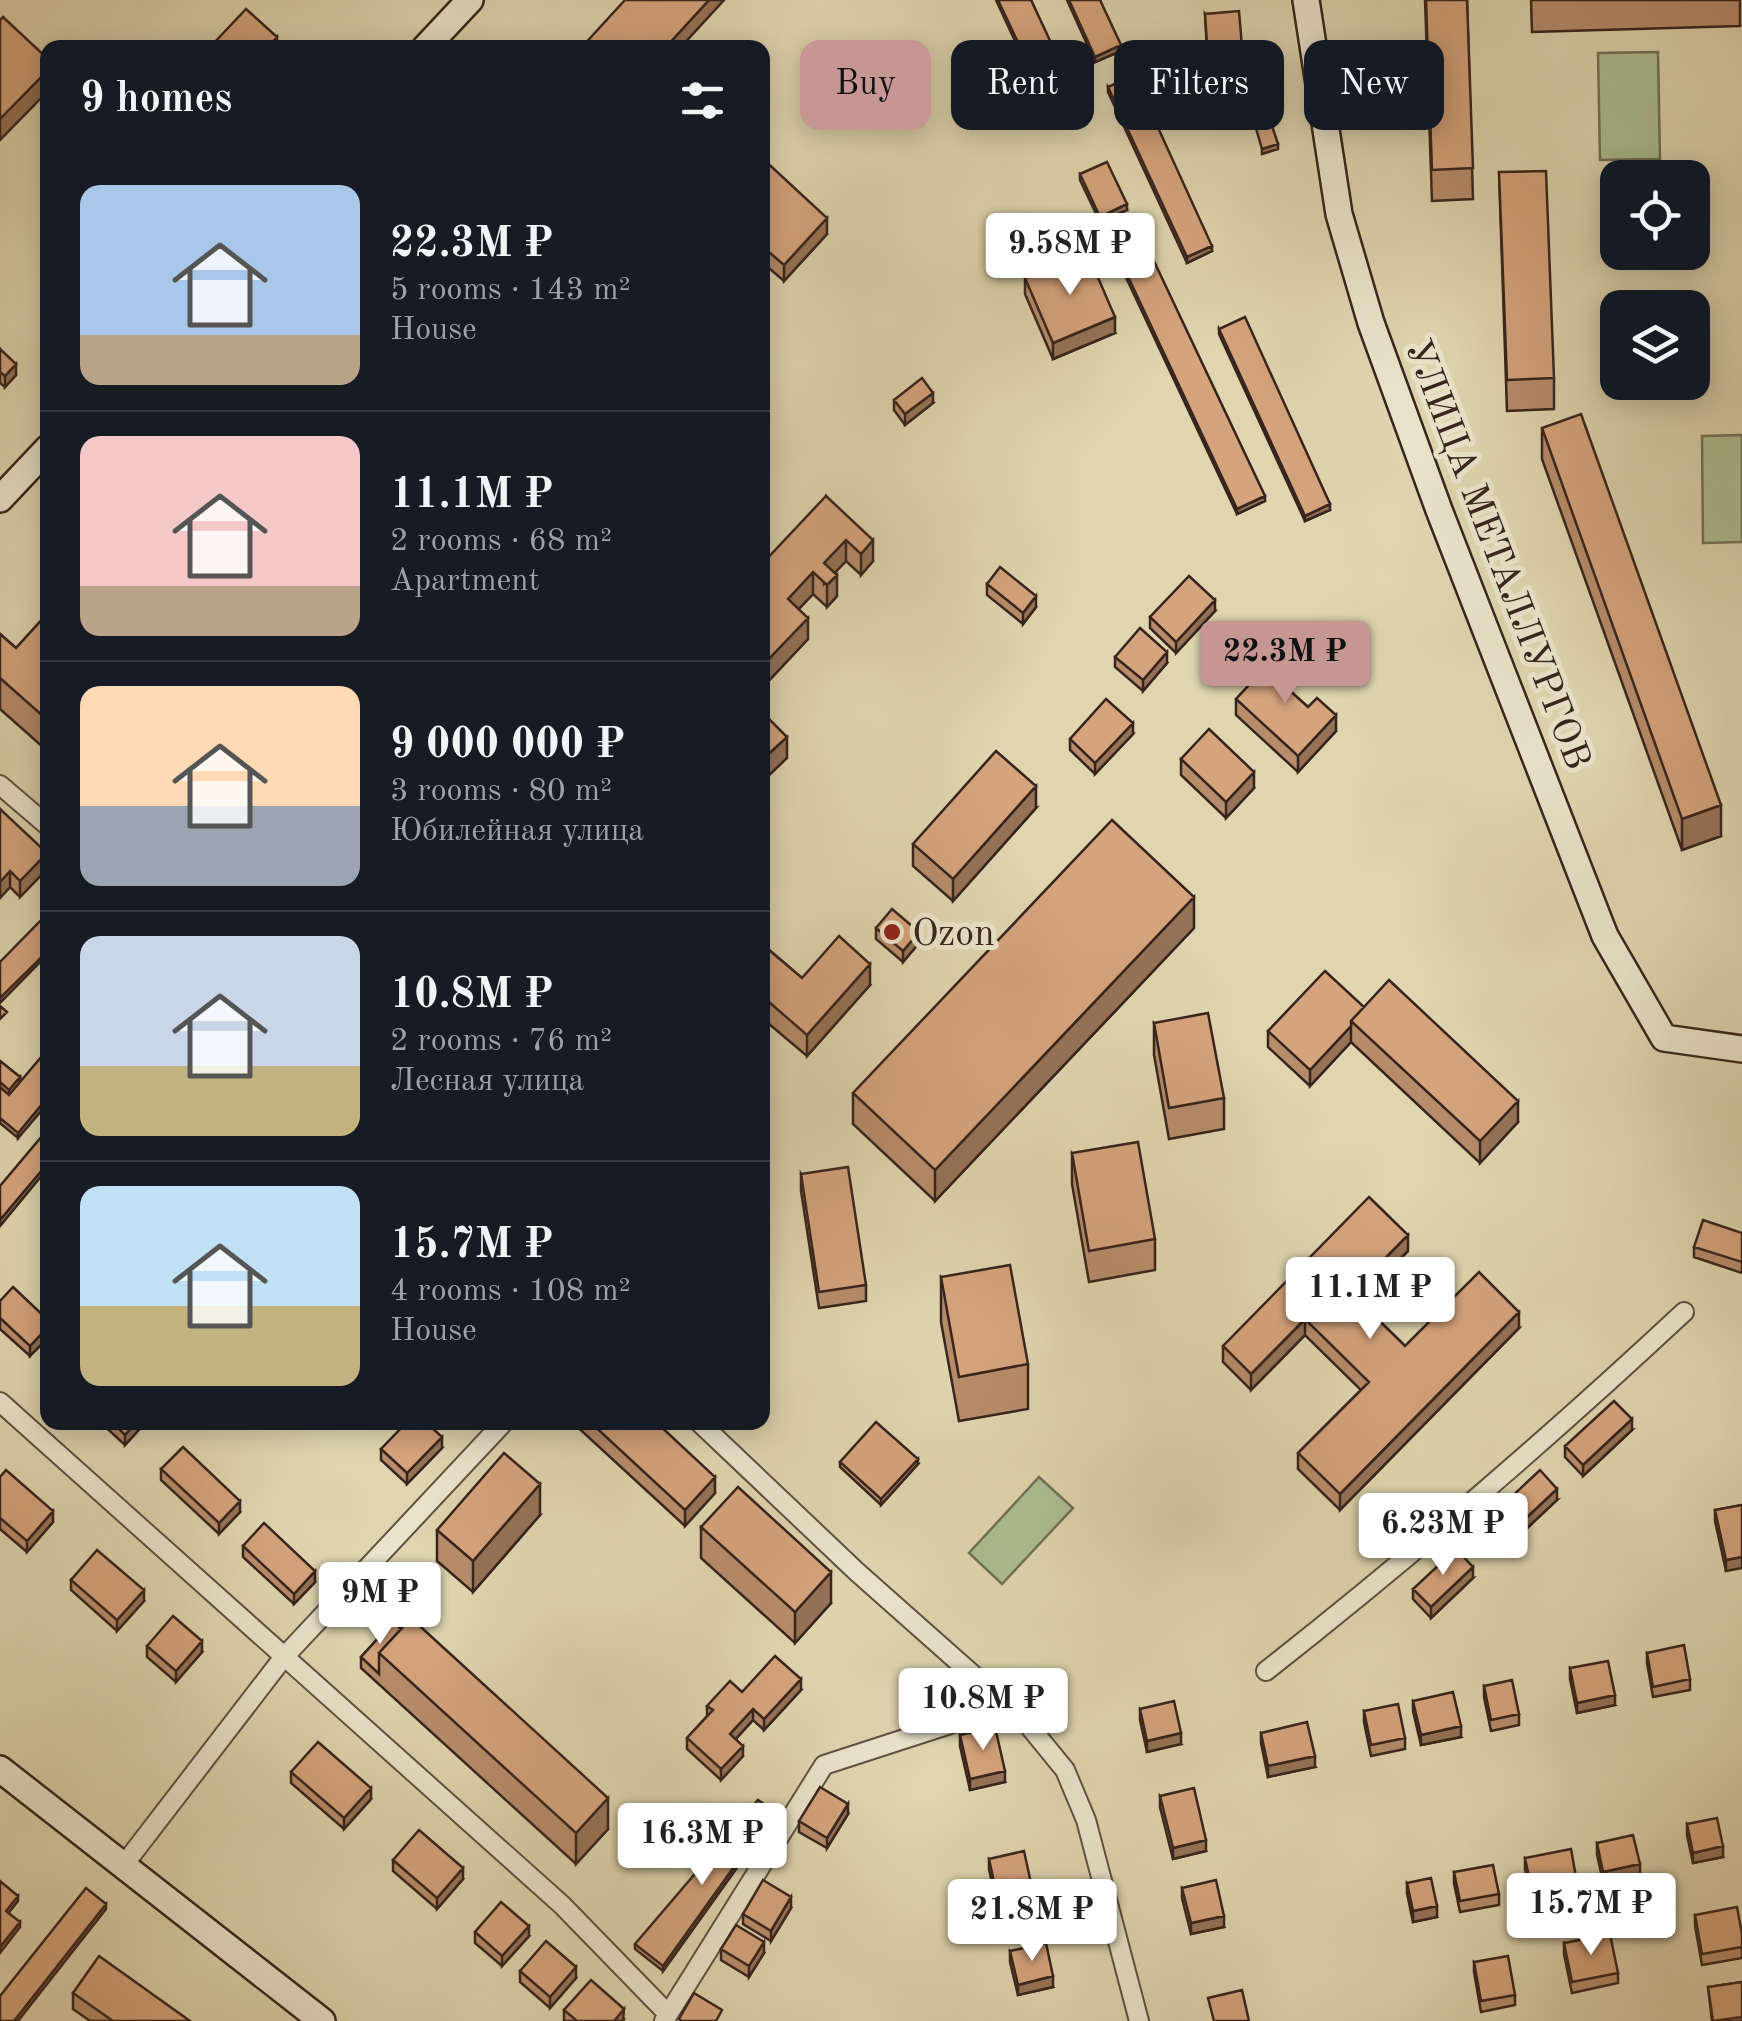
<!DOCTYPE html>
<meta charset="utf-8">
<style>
body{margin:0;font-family:"Old Standard TT",serif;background:#20242c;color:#f1f3f6;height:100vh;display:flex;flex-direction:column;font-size:38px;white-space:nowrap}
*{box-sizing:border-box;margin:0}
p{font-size:32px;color:#9ea1a6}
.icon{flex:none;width:55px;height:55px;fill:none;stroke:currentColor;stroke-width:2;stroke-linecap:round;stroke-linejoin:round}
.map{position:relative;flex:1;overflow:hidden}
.sheet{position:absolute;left:40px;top:40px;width:730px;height:1390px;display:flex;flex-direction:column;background:#171b24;border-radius:20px;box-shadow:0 5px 25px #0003}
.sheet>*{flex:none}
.guide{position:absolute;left:800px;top:40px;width:790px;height:90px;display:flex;gap:20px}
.controls{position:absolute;left:1600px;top:160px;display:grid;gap:20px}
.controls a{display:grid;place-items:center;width:110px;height:110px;border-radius:20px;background:#171b24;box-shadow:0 5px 25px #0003;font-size:50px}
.price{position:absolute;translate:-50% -85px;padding:0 22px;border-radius:10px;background:#fff;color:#222;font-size:32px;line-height:65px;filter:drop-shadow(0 2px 5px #0008)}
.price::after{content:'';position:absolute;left:50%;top:60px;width:30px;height:22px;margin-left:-15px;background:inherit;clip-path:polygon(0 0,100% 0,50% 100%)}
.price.selected{background:#c59692;color:#111}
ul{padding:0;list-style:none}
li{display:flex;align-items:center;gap:30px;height:250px;padding:0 40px}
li+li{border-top:2px solid #363941}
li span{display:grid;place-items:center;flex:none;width:280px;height:200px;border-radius:20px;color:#555}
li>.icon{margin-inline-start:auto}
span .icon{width:120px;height:120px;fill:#fffc;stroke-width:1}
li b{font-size:42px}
h2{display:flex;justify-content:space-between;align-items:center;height:120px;padding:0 40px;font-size:42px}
.tag{padding:0 35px;border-radius:20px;background:#171b24;box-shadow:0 5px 25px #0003;font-size:35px;line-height:90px}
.tag.selected{background:#c59692;color:#111}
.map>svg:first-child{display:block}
</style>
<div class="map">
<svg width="1742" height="2021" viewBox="0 0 1742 2021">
<rect width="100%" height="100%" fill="#dfd5af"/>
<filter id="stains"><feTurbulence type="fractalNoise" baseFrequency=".002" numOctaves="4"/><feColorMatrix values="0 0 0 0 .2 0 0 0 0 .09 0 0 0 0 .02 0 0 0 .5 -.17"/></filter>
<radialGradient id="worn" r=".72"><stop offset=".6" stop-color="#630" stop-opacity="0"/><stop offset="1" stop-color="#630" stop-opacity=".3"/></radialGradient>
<path fill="#abbe90" stroke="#717156" stroke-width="2.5" d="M1658,52l2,107 -60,1 -2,-107z
M1742,435v107l-39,1 -1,-107z
M1039,1477l34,31 -71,76 -33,-31z"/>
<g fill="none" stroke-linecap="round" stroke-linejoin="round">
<defs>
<path id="street" d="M0,785l48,41
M0,1402l562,503 106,109
M699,1422l158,150 168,149 40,49 21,50 53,201
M1266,1671c145,-114 283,-233 418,-359
M123,1866l160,-208 221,-236
M664,2021l160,-256 182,-59"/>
<path id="secondary" d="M1306,0l33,214 32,109 68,187 166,426 59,102 78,11
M425,48l45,-48
M0,499l48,-51
M0,1769l322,252"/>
</defs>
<use href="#street" stroke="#615042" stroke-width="22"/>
<use href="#secondary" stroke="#37241d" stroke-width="30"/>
<use href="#street" stroke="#eae4cb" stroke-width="18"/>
<use href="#secondary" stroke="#eae4cb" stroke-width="25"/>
</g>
<path fill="#b78c6b" stroke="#37241d" stroke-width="2.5" d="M996,0h35l50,112 -27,13z
M1067,0h33l21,51 -26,11z
M1425,0h42l6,199 -41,2z
M1531,0h209v26l-208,6z
M1205,14l39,57v11l-35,3z
M1108,87l104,164 -25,12 -79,-171z
M762,158l65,76 -43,47 -22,-19z
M1499,172l55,206v31l-47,2z
M1080,174l47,36 -27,12 -20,-42z
M1108,234l157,267 -28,13 -129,-275z
M1025,278l90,55 -62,26 -28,-65z
M1219,329l111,181 -25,11 -86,-187z
M0,349l16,26 -11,12 -5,-4z
M894,400l39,3 -28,22 -11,-15z
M1542,428l179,408 -39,14 -140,-391z
M826,496l47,65 -12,14 -15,-14 -12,12 3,23 -10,11 -14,-13 -14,15 9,30 -46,49z
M987,584l49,23 -13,17 -36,-29z
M1215,611l-39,42 -26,-25v-11z
M48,613l-4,135 -44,-39v-75l16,14z
M1115,657l52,6 -24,28 -28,-24z
M1298,675l-12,13 50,43 -38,41 -62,-57v-16z
M1133,734l-38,40 -25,-24v-11z
M1181,759l73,29 -28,30 -45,-43z
M1036,808l-83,93 -40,-35v-22z
M0,809l47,60 -27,28 -10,-10 -10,11z
M876,928l43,15 -16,19 -27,-23z
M1194,928l-259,273 -82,-77v-31z
M762,944l40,34 68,7 -63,71 -45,-38z
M1364,1007l154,115 -38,41 -129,-121 -41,44 -42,-39v-16z
M1154,1023l70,75v31l-55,10 -15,-84z
M0,1061l20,16 -2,61 -18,-15z
M1072,1153l83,86v31l-66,12 -17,-98z
M801,1174l65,111v16l-47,7 -18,-117z
M1742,1233v40l-48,-16v-10z
M1408,1251l-49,50 46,45 114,-18 -179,182 -42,-41v-16l63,-63 -56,-55 -54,55 -28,-28v-16z
M941,1277l87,87v45l-69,12 -18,-99z
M0,1301l48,19 -18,36 -30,-27z
M100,1422h46l-21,23z
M572,1422h84l59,71 -30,33z
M1632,1430l-49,46 -18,-19v-11z
M442,1448l-35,36 -26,-24v-11z
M840,1462l78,2 -37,41 -41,-38z
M161,1469l79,43 -21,22 -58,-54z
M0,1477l53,45 -26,30 -27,-23z
M1557,1500l-48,45 -18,-19v-10z
M1742,1505l-16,66 -11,-50v-11z
M540,1515l-67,77 -36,-31v-31z
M701,1527l130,76 -36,40 -94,-85z
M243,1546l72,36 -21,22 -51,-47z
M1473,1578l-42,40 -18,-19v-10z
M71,1580l73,21 -27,30 -46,-41z
M393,1622l215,207 -32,35 -215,-196v-11z
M147,1646l55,6 -26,30 -29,-25z
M1647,1653l43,26v11l-37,7 -6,-34z
M1570,1668l45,37 -38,8 -7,-34z
M1484,1686l35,28v11l-28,6 -7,-34z
M801,1690l-37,40 -11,-10 -17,19 7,17 -22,24 -34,-31v-11l20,-22v-10l35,-14z
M1413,1701l48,36 -40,8 -8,-34z
M1140,1709l41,35 -34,8 -7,-32z
M1364,1711l41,27v11l-34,7 -7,-34z
M1261,1733l54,34 -47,10 -7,-34z
M960,1735l45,47 -35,8 -10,-44z
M291,1772l80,27 -27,30 -53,-46z
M1160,1796l46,55 -33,8 -13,-52z
M848,1814l-21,34 -28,-16v-11z
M774,1816l-111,155 -28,-22v-5z
M1687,1824l36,33 -30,6 -6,-28z
M1597,1843l43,32 -37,7 -6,-28z
M1525,1858l51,30 -45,9 -6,-28z
M989,1859l42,34 -35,9 -7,-33z
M393,1860l70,19 -26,30 -44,-38z
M1454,1872l45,22v11l-39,7 -6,-29z
M1407,1883l30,34 -24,5 -6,-29z
M1182,1888l42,39 -33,7 -9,-36z
M791,1908l-20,33 -28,-17v-10z
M1695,1915l47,19v24l-40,7 -7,-39z
M475,1932l54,4 -27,30 -27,-23z
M1564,1943l54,30v10l-46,10 -8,-39z
M721,1949l43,4 -15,24 -28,-17z
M1010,1951l43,36 -35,8 -8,-33z
M1474,1962l41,33v10l-34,7 -7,-40z
M520,1971l56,7 -26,30 -30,-26z
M1742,1982v39h-30l-4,-34z
M73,1993l117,28h-100l-17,-12z
M564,2010l60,9 -1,2h-59z"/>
<path fill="#957257" stroke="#37241d" stroke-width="2.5" d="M709,0h15l-44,48h-15z
M277,37v11h-9z
M1121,45v6l-26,11v-5z
M48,70v21l-48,49v-21z
M1081,107v5l-27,13v-6z
M1278,144v5l-16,5v-5z
M1127,204v6l-27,12v-5z
M827,218v16l-43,47v-16z
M1212,246v5l-25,12v-6z
M1115,317v16l-62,26v-16z
M16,364v11l-11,12v-11z
M933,393v10l-28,22v-11z
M1265,496v5l-28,13v-5z
M1330,504v6l-25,11v-5z
M846,540v21l-22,23v-21z
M873,540v21l-12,14v-21z
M813,572v22l-25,26v-21z
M837,575v21l-10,11v-22z
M1036,596v11l-13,17v-11z
M1215,600v11l-39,42v-11z
M808,618v21l-46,49v-22z
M1167,652v11l-24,28v-11z
M1298,659v16l-20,21v-16z
M48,713v31l-4,4v-31z
M1336,715v16l-38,41v-16z
M1133,723v11l-38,40v-11z
M787,737v21l-25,24v-22z
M1254,772v16l-28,30v-16z
M766,778v22l-4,4v-22z
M1036,786v22l-83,93v-22z
M1721,805v31l-39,14v-31z
M47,853v16l-27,28v-16z
M10,871v16l-10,11v-16z
M1194,897v31l-259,273v-31z
M919,932v11l-16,19v-11z
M47,950v5l-47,48v-5z
M870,964v21l-63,71v-21z
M1351,1026v16l-41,44v-16z
M20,1077v11l-11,12v-10z
M48,1097v6l-30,35v-5z
M1518,1101v21l-38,41v-22z
M48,1163v5l-48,58v-6z
M1408,1235v16l-57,58v-16z
M1519,1312v16l-179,182v-16z
M1305,1319v16l-54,55v-16z
M48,1327v11l-18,18v-10z
M1632,1419v11l-49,46v-11z
M136,1422h10l-21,23v-10z
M442,1437v11l-35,36v-11z
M918,1459v5l-37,41v-6z
M715,1477v16l-30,33v-16z
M540,1484v31l-67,77v-31z
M1557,1489v11l-48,45v-11z
M240,1501v11l-21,22v-11z
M53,1511v11l-26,30v-11z
M1742,1557v11l-16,3v-11z
M1473,1567v11l-42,40v-11z
M315,1571v11l-21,22v-10z
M831,1572v31l-36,40v-31z
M144,1590v11l-27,30v-11z
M202,1641v11l-26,30v-11z
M801,1679v11l-37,40v-11z
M1615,1695v10l-38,8v-10z
M753,1709v11l-23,25v-11z
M1461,1726v11l-40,8v-10z
M1181,1733v11l-34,8v-11z
M743,1746v10l-22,24v-11z
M1315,1756v11l-47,10v-11z
M1005,1771v11l-35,8v-11z
M371,1788v11l-27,30v-11z
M608,1798v31l-32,35v-31z
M848,1804v10l-21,34v-10z
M774,1811v5l-111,155v-5z
M1206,1840v11l-33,8v-11z
M1723,1846v11l-30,6v-10z
M1640,1864v11l-37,7v-10z
M463,1868v11l-26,30v-11z
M1576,1877v11l-45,9v-10z
M1031,1883v10l-35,9v-11z
M18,1896v5l-12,15v-5z
M791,1897v11l-20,33v-10z
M106,1904v5l-88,112h-4z
M1437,1906v11l-24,5v-11z
M1224,1916v11l-33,7v-11z
M20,1922v5l-20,26v-6z
M529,1926v10l-27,30v-10z
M764,1942v11l-15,24v-11z
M576,1967v11l-26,30v-11z
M1053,1976v11l-35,8v-10z
M624,2009l-1,12h-9z"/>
<path fill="#d5a37c" stroke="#37241d" stroke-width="2.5" d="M625,0h84l-44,48h-84z
M998,0h33l50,107 -27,12z
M1069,0h31l21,45 -26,12z
M1426,0h41l6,168 -41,2z
M246,9l31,28 -9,11h-49l-5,-5z
M1239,11l5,60 -35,3 -4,-60z
M3,17l45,42v11l-48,49v-99z
M1134,75l78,171 -25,11 -79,-170z
M1268,114l10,30 -16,5 -9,-31z
M762,158l65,60 -43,47 -22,-19z
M1107,162l20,42 -27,13 -20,-43z
M1546,171l8,207 -47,2 -8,-208z
M1135,221l130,275 -28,13 -129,-275z
M1087,252l28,65 -62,26 -28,-65z
M1245,317l85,187 -25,12 -86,-187z
M0,349l16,15 -11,12 -5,-4z
M922,378l11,15 -28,21 -11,-14z
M1581,414l140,391 -39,14 -140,-391z
M826,496l47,44 -12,14 -15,-14 -22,23 13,12 -10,10 -14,-13 -25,27 20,19 -46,48v-102z
M1000,567l36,29 -13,17 -36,-29z
M1189,576l26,24 -39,42 -26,-25z
M48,613v100l-4,4 -44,-39v-44l16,14z
M1140,628l27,24 -24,28 -28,-23z
M1285,646l13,13 -20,21 30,27 9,-9 19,17 -38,41 -62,-57z
M1106,699l27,24 -38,40 -25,-24z
M762,712l25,25 -25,23z
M1209,729l45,43 -28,30 -45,-43z
M996,751l40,35 -83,93 -40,-35z
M0,809l47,44 -27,28 -10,-10 -10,11z
M1112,820l82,77 -259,273 -82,-77z
M892,909l27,23 -16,19 -27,-23z
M48,913v38l-48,47v-36z
M839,936l31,28 -63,71 -45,-39v-52l40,34z
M1325,971l39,36 -13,14v5l-41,44 -42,-39z
M1389,980l129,121 -38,40 -129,-120z
M0,1006l7,6 -7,7z
M1208,1013l16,85 -55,10 -15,-85z
M48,1049v48l-30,36 -18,-15v-31l9,8z
M0,1061l20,16 -11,13 -9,-8z
M48,1129v34l-48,57v-34z
M1138,1142l17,97 -66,12 -17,-98z
M848,1167l18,118 -47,7 -18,-118z
M1369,1197l39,38 -57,58 54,53 74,-74 40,40 -179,182 -42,-41 71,-71 -64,-63 -54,55 -28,-28z
M1703,1220l39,13v29l-48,-15z
M1010,1265l18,99 -69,13 -18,-100z
M13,1287l35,33v7l-18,19 -30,-28v-17z
M1614,1401l18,18 -49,46 -18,-19z
M112,1422h24l-11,13z
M407,1422h19l16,15 -35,36 -26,-24z
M590,1422h66l59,55 -30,33z
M876,1422l42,37 -37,40 -41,-37z
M183,1447l57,54 -21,22 -58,-54z
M504,1453l36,31 -67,77 -36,-31z
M6,1470l47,41 -26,30 -27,-23v-41z
M1540,1470l17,19 -48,45 -18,-18z
M738,1487l93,85 -36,40 -94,-85z
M1742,1505v52l-16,3 -11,-50z
M264,1523l51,48 -21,23 -51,-48z
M1456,1549l17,18 -42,40 -18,-18z
M97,1550l47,40 -27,30 -46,-40z
M173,1616l29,25 -26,30 -29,-25z
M411,1618l197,180 -32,35 -197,-180z
M393,1622l8,7 -22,24v21l-18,-17z
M1684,1645l6,34 -37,8 -6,-34z
M775,1656l26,23 -37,40 -11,-10 -23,25 13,12 -22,23 -34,-31 26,-28 -6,-4 23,-25 12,11z
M1608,1661l7,34 -38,8 -7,-35z
M1512,1680l7,34 -28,6 -7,-34z
M1453,1692l8,34 -40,9 -8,-34z
M1174,1701l7,32 -34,8 -7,-32z
M1398,1704l7,34 -34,7 -7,-34z
M1307,1722l8,34 -47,10 -7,-33z
M995,1727l10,44 -35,8 -10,-44z
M318,1742l53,46 -27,30 -53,-46z
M820,1787l28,17 -21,34 -28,-17z
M1194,1788l12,52 -33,8 -13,-52z
M758,1800l16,11 -111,155 -28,-22z
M1717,1818l6,28 -30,7 -6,-29z
M419,1830l44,38 -26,30 -44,-38z
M1633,1835l7,29 -37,8 -6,-29z
M1571,1849l5,28 -45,10 -6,-29z
M1024,1851l7,32 -35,8 -7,-32z
M1493,1865l6,29 -39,7 -6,-29z
M1431,1878l6,28 -24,5 -6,-28z
M763,1880l28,17 -20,34 -28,-17z
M1216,1880l8,36 -33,7 -9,-35z
M0,1881l18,15 -12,15 14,11 -20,25z
M86,1888l20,16 -92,117h-14v-25z
M501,1902l28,24 -27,30 -27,-24z
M1737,1907l5,27v13l-40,7 -7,-39z
M736,1925l28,17 -15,24 -28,-17z
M1610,1934l8,39 -46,9 -8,-39z
M546,1941l30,26 -26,30 -30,-26z
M1046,1943l7,33 -35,9 -8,-34z
M99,1956l91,65h-77l-40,-28z
M1508,1956l7,39 -34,6 -7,-39z
M591,1980l33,29 -10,12h-37l-13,-11z
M1742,1982v35l-29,4 -5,-34z
M1242,1990l7,31h-35l-6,-23z
M694,1993l28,17 -6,11h-34l-3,-2z"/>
<circle fill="#8f2418" stroke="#eae4cb" stroke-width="4" cx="892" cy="932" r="10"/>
<g text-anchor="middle" stroke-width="10" stroke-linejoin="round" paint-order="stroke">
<g font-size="38" fill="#37241d" stroke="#eae4cb">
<text transform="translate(1499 554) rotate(69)" y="13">УЛИЦА МЕТАЛЛУРГОВ</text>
</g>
<g font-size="38" fill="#37241d" stroke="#eae4cb" text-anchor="start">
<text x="912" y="945">Ozon</text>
</g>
</g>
<rect width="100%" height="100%" filter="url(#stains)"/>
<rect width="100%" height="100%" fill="url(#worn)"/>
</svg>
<div class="controls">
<a><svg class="icon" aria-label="locate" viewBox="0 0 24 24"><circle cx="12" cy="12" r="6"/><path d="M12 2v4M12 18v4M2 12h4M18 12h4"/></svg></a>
<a><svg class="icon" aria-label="layers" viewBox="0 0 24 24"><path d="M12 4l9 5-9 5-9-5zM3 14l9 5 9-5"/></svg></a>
</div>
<b class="price" style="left:1070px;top:298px">9.58M ₽</b>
<b class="price selected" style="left:1285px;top:706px">22.3M ₽</b>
<b class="price" style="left:1370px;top:1342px">11.1M ₽</b>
<b class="price" style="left:1443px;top:1578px">6.23M ₽</b>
<b class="price" style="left:380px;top:1647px">9M ₽</b>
<b class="price" style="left:983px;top:1753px">10.8M ₽</b>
<b class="price" style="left:702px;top:1888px">16.3M ₽</b>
<b class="price" style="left:1591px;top:1958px">15.7M ₽</b>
<b class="price" style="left:1032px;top:1964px">21.8M ₽</b>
<div class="guide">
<a class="tag selected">Buy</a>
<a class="tag">Rent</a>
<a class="tag">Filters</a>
<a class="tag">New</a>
</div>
<section class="sheet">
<h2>9 homes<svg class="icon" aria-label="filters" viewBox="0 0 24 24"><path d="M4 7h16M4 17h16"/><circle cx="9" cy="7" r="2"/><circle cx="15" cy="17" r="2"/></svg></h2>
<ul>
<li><span style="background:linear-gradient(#a9c7e8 75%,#b9a48a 0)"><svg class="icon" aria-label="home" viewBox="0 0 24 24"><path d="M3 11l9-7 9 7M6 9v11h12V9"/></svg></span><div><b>22.3M ₽</b><p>5 rooms · 143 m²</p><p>House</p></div></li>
<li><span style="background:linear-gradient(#f6c9c9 75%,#b9a48a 0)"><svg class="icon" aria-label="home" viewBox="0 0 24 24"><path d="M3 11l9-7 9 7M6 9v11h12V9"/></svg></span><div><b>11.1M ₽</b><p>2 rooms · 68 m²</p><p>Apartment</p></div></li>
<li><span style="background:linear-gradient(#ffd9b3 60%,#9aa5b1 0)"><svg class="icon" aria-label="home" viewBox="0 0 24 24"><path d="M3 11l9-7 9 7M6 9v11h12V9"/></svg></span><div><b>9 000 000 ₽</b><p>3 rooms · 80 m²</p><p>Юбилейная улица</p></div></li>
<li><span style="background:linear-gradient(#c9d6e8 65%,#c2b280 0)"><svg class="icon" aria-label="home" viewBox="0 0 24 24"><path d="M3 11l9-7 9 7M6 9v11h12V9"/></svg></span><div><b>10.8M ₽</b><p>2 rooms · 76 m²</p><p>Лесная улица</p></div></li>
<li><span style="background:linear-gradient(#bfe0f5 60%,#c2b280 0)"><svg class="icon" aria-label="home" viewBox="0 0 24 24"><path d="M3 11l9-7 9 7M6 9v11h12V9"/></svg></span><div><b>15.7M ₽</b><p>4 rooms · 108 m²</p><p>House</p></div></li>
</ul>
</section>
</div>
